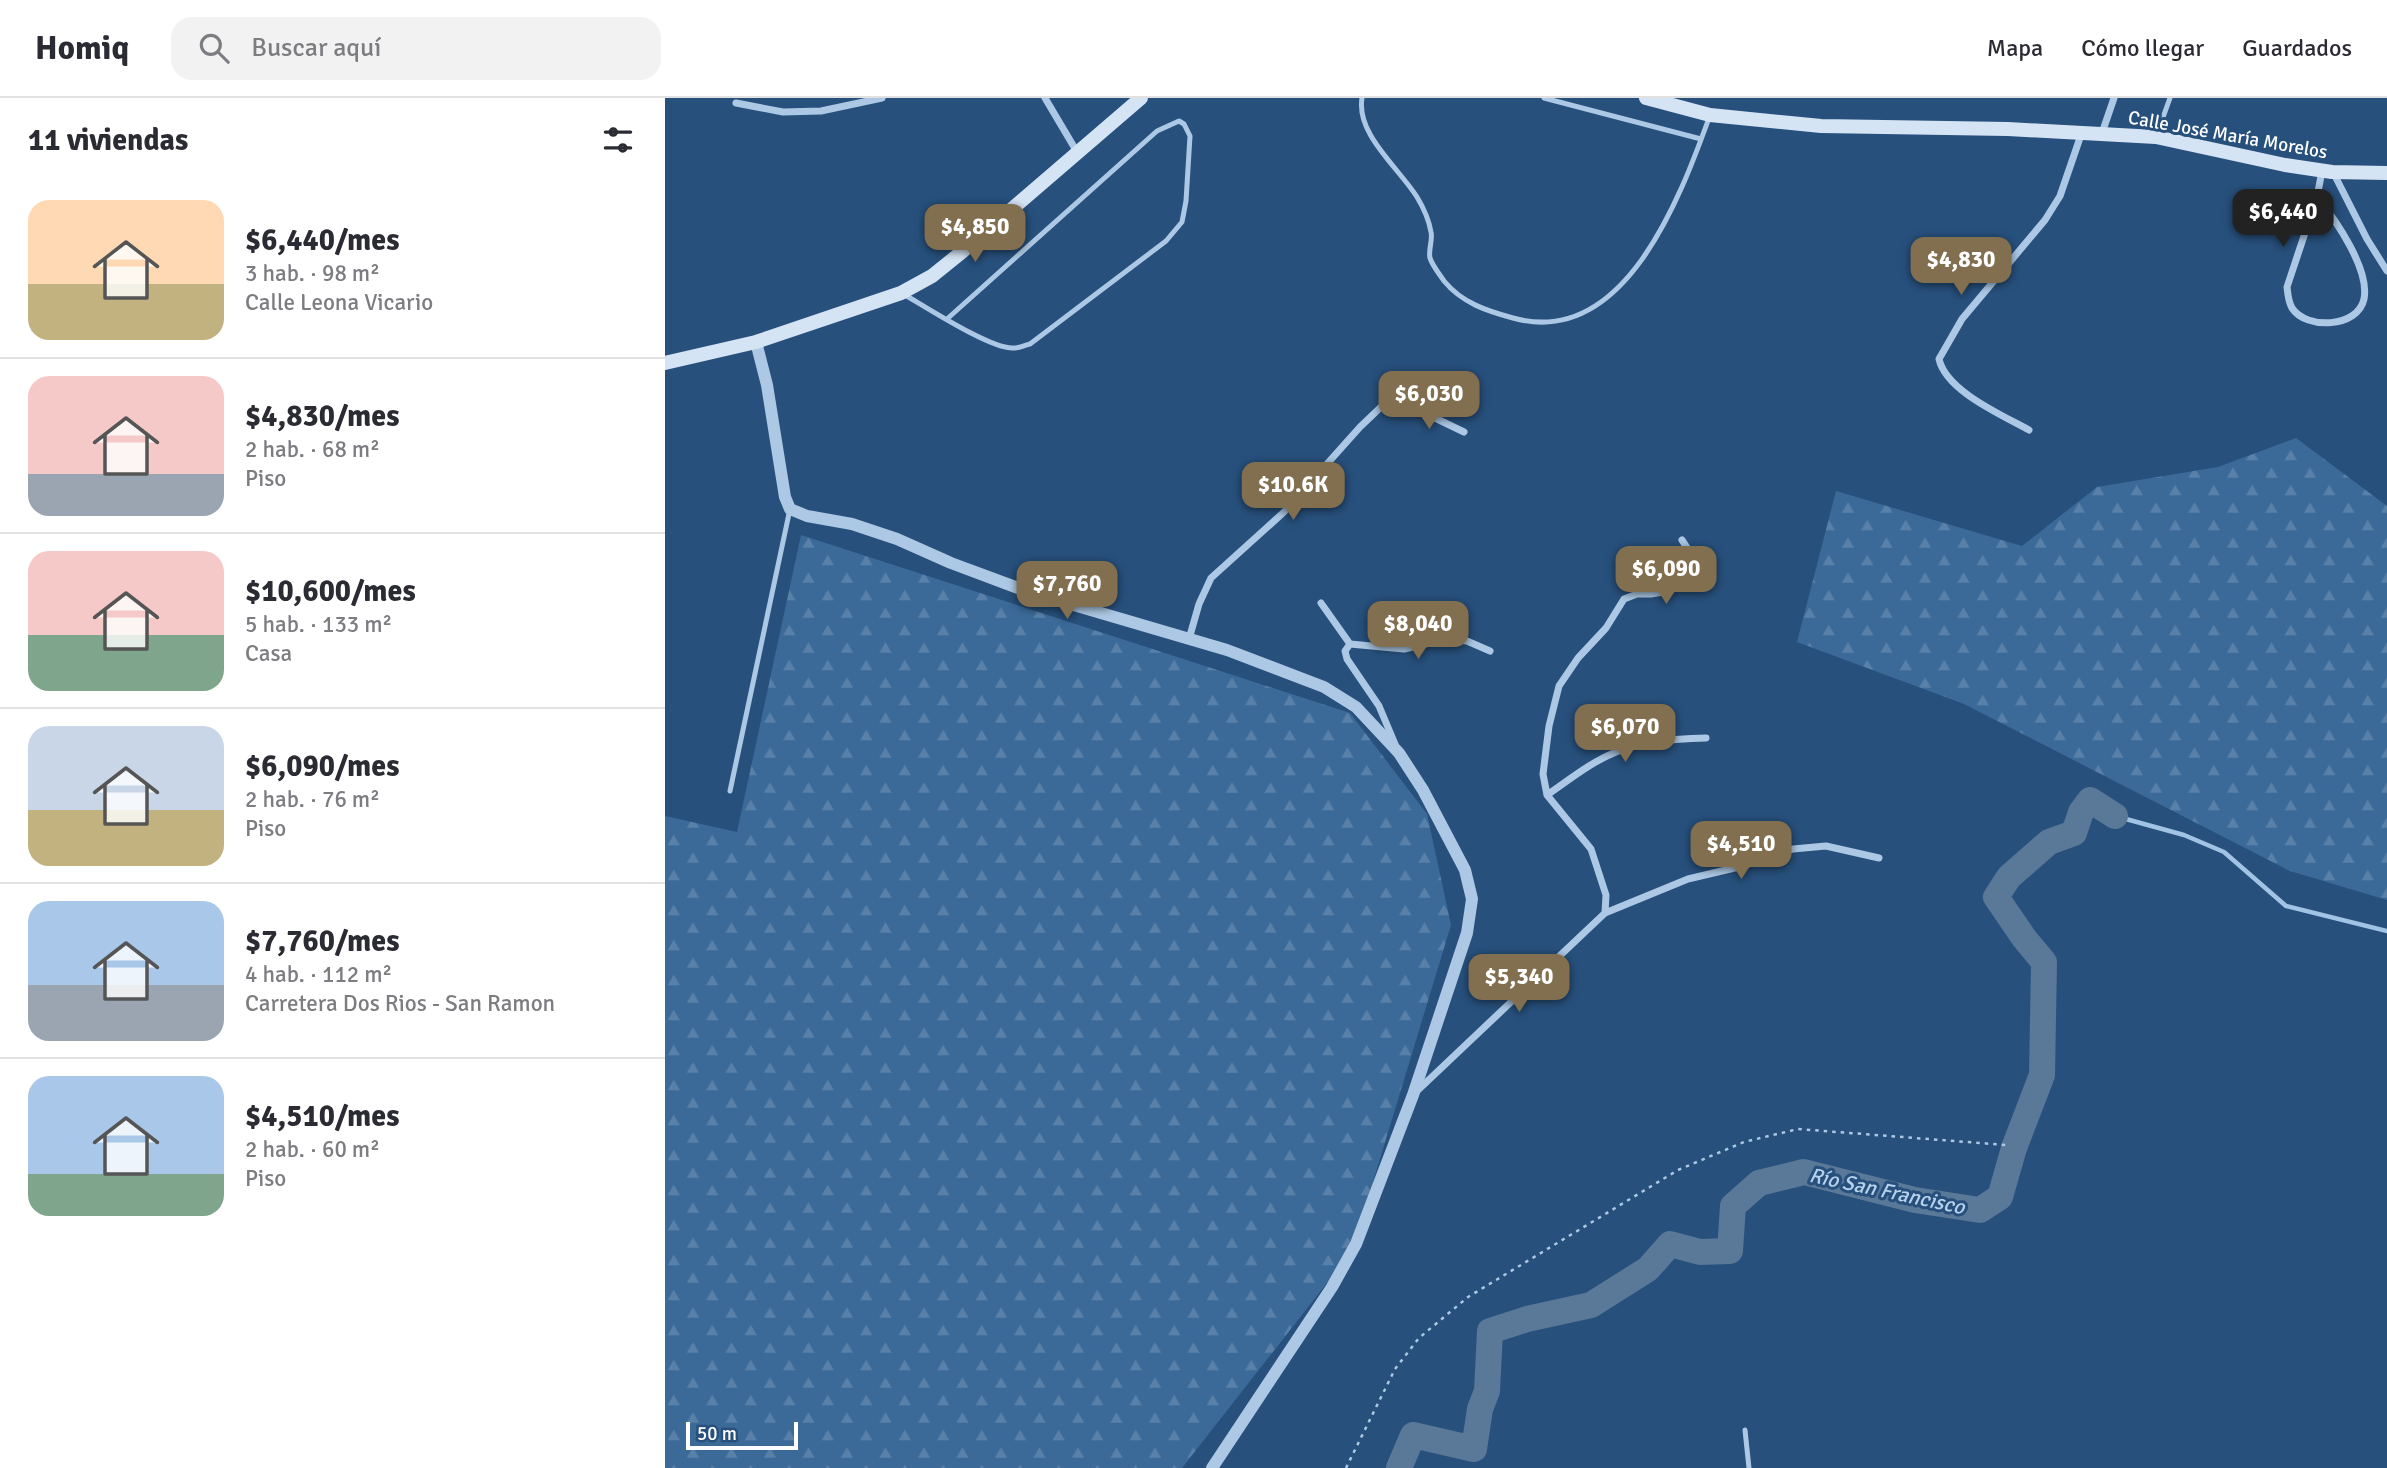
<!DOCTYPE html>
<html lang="es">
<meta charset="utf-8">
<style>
body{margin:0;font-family:Signika,sans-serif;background:#f2f2f3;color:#2b2b33;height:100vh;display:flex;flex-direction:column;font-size:26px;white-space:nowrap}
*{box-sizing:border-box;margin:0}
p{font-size:23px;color:#7c7c81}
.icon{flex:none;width:38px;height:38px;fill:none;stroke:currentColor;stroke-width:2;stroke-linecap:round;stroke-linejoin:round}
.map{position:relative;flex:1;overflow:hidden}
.details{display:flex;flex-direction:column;background:#fff;width:665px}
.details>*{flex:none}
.scale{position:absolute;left:21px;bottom:18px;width:112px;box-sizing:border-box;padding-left:7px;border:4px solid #fff;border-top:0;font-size:19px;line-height:24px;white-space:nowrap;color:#fff;-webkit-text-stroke:5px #27507c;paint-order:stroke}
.price{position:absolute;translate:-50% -60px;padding:0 16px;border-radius:14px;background:#826f4f;color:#fff;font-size:23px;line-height:46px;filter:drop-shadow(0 2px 4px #0008)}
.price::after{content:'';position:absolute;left:50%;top:42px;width:21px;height:16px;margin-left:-10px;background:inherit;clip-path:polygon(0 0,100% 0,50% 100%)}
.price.active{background:#222;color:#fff}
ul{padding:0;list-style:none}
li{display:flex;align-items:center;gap:21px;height:175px;padding:0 28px}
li+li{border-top:2px solid #e1e1e2}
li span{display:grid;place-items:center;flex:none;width:196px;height:140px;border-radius:21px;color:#555}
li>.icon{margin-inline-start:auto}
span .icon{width:84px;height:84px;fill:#fffc;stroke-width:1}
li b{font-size:30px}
h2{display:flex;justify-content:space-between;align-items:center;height:84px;padding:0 28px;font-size:30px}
header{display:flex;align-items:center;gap:42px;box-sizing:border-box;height:98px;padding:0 35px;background:#fff;border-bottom:2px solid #e1e1e2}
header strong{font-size:33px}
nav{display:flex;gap:38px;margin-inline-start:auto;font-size:24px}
.search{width:490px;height:63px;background:#f2f2f3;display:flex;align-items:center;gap:18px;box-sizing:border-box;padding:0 24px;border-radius:21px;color:#7c7c81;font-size:26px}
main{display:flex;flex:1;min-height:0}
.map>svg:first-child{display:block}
</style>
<header>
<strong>Homiq</strong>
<div class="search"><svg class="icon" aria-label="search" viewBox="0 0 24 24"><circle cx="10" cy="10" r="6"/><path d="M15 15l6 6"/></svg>Buscar aquí</div>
<nav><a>Mapa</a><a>Cómo llegar</a><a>Guardados</a></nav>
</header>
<main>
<section class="details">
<h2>11 viviendas<svg class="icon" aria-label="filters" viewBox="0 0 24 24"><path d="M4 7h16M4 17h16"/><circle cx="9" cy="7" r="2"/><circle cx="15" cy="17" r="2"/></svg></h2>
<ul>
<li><span style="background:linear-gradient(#ffd9b3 60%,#c2b280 0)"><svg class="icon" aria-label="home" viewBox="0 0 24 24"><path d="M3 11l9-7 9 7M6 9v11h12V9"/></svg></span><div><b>$6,440/mes</b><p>3 hab. · 98 m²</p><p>Calle Leona Vicario</p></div></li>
<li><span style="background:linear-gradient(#f6c9c9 70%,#9aa5b1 0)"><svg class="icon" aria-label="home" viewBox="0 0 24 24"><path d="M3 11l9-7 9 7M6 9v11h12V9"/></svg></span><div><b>$4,830/mes</b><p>2 hab. · 68 m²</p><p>Piso</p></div></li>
<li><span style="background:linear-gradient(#f6c9c9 60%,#7fa58c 0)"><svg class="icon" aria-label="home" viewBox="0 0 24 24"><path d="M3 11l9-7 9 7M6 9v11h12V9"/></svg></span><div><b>$10,600/mes</b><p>5 hab. · 133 m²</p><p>Casa</p></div></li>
<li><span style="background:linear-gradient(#c9d6e8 60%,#c2b280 0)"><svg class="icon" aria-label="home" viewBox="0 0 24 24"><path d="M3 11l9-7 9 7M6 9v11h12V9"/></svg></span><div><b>$6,090/mes</b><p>2 hab. · 76 m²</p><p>Piso</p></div></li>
<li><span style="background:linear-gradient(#a9c7e8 60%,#9aa5b1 0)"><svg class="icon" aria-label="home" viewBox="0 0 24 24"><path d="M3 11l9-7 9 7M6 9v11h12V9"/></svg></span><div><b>$7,760/mes</b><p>4 hab. · 112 m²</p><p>Carretera Dos Rios - San Ramon</p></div></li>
<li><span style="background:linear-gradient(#a9c7e8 70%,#7fa58c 0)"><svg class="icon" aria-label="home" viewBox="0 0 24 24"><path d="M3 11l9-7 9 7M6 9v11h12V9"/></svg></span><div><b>$4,510/mes</b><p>2 hab. · 60 m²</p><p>Piso</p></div></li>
</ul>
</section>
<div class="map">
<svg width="1722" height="1370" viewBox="0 0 1722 1370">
<defs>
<pattern id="forest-firs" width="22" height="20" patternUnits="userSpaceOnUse" patternTransform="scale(1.75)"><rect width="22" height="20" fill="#3b6a99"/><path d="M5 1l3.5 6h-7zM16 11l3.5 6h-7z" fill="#5880a8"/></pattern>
</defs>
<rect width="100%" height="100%" fill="#27507c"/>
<path fill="url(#forest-firs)" d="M1631,340l91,68v394l-97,-29 -326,-167 -167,-62 39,-151 186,55 75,-59 121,-20z
M136,437l549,178 77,101 24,111 -99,326 -170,217h-517v-652l72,16z"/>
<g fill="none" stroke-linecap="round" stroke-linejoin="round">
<path stroke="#a1c3e4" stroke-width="4.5" d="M1450,718l69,19 40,17 62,54 101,25"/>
<path stroke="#5a7897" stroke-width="26" d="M734,1370l14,-33 61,14 6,-40 7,-18 3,-60 37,-12 64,-14 57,-36 22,-25 30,8 30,-1 3,-45 26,-23 45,-11 111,28 65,10 20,-13 14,-49 28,-73 2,-113 -20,-24 -28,-41 13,-20 40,-35 25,-9 7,-21 9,-12 25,16"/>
<path stroke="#acc8e4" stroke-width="2.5" stroke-dasharray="3.5 5" stroke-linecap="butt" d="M681,1370l49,-99 24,-31 49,-41 210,-127 66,-28 54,-13 208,16"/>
<path stroke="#acc8e4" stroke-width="5" d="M697,0c-6,36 36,69 55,99 6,10 12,23 14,35 2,8 -3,18 -1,26 2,7 10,17 14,23 18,22 43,30 69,37 111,31 167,-120 196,-200
M879,0l157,41
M1492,36l13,-36
M240,197c21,12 87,55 109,53 5,0 11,-3 16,-4l136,-103 16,-19 4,-21 4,-65 -6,-12 -5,-3 -22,10 -210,188
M65,693l60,-282
M1080,1332l4,38"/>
<path stroke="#acc8e4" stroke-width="7" d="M380,0l32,54
M71,5l47,9 38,-1 61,-13
M1437,35l12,-35
M1668,74l34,67 20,32
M1652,99c18,22 53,72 47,102 -6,29 -58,31 -72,9 -4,-7 -4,-14 -5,-21l30,-90 5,-26
M1364,332c-27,-15 -83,-39 -90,-71l23,-40 83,-99 15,-24 22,-64
M656,505l29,41
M524,541l10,-35 12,-26 73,-66 76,-85 22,-21 13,-4 11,2 58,28
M685,546l54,5 43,-10 20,2 23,10
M685,546l-5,7 2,8 32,47 16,38
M882,697c22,-15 44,-33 69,-43 29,-12 60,-13 90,-14
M940,815l1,-18 -15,-46 -44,-54 -4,-21 6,-48 10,-40 19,-28 28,-30 18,-29 13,-5h14l18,-3 32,-18 -1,-5 -18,-28
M752,993l188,-178 83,-34 55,-13 50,-17 33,-3 53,12"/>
<path stroke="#acc8e4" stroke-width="12" d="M91,244l11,43 18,112 5,12 17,7 45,8 45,15 54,24 75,28 201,59 97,37 32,20 43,46 24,37 42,80 7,29 -5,34 -54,162 -57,149 -24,43 -120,181"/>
<path stroke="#d5e4f4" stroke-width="14" d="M981,0l64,17 111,11 187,3 148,8 129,28 47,7 55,1
M0,265l91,-21 145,-49 31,-17 31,-25 178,-153"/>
</g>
<g text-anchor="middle" stroke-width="6" stroke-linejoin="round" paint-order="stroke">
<g font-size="19" fill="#fff" stroke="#27507c">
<text transform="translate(1563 36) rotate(10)" y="7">Calle José María Morelos</text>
</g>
<g font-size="21" font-style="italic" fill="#b7d2ec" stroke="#27507c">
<text transform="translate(1222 1093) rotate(12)" y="7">Río San Francisco</text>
</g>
</g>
</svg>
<div class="scale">50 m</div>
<b class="price active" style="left:1618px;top:151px">$6,440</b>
<b class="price" style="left:310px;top:166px">$4,850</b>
<b class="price" style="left:1296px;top:199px">$4,830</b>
<b class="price" style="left:764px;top:333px">$6,030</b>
<b class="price" style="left:628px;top:424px">$10.6K</b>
<b class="price" style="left:1001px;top:508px">$6,090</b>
<b class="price" style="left:402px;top:523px">$7,760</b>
<b class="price" style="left:753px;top:563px">$8,040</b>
<b class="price" style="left:960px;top:666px">$6,070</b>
<b class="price" style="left:1076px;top:783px">$4,510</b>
<b class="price" style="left:854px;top:916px">$5,340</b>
</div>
</main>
